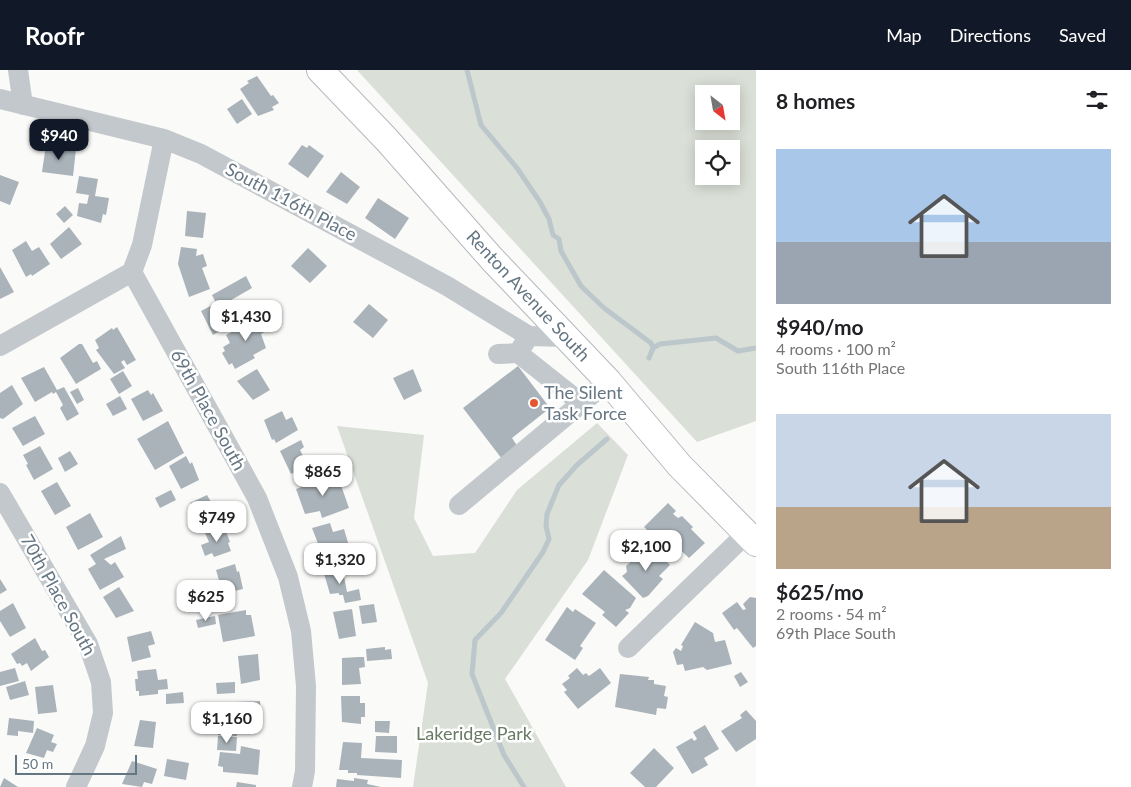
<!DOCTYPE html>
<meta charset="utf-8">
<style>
body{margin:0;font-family:Lato,sans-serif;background:#f2f2f2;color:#202124;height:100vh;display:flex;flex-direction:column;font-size:19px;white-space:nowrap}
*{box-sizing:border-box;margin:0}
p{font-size:16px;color:#757577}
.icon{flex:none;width:28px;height:28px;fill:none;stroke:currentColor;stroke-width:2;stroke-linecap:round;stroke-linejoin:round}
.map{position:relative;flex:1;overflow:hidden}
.panel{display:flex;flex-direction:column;background:#fff;width:375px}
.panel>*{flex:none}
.needle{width:32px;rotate:149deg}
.fabs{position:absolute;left:695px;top:15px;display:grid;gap:10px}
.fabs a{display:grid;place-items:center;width:45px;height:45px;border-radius:0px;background:#fff;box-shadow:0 2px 12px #0003;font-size:25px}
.scale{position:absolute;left:15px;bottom:12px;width:122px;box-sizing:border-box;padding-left:5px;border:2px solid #657683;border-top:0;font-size:14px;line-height:18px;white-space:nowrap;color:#657683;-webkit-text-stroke:4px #fff;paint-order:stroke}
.price{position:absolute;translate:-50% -42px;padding:0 11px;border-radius:10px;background:#fff;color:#222;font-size:16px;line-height:32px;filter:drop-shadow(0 1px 2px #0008)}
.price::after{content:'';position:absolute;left:50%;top:30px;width:15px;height:11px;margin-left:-8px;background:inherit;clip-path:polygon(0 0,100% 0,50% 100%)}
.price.selected{background:#111827;color:#fff}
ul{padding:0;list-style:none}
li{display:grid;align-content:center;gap:10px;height:265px;padding:0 20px}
li span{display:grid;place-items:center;height:155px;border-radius:0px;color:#555}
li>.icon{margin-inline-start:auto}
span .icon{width:90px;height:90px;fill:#fffc;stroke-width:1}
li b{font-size:21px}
h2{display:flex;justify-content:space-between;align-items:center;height:60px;padding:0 20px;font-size:21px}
header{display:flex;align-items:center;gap:30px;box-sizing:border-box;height:70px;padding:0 25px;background:#111827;color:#fff}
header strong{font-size:24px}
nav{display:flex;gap:28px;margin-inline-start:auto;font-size:18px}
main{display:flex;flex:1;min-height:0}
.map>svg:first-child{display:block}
</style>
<header>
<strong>Roofr</strong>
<nav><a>Map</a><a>Directions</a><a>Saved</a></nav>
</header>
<main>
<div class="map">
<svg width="756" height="717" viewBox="0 0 756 717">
<rect width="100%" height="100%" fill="#fafaf8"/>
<path fill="#dadfd7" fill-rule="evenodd" d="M357,0h399v351l-59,21zM704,24h27v27h-27zM704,79h27v27h-27z
M597,353l31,32 -40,105 -83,119 61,108h-153l15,-104 -91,-257 87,9 -10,83 19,38 42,-3 42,-63z"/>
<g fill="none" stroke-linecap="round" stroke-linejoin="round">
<path stroke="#bbc7cb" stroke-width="5" d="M467,0l14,55 36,43 23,34 9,17 4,16 6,4 2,12 20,35 23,22 47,35 2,5
M649,288l4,-10 7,-4 56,-6 22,13 18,-3
M524,717l-20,-32 -32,-81 3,-34 26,-27 42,-61 6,-13 -3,-13 1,-12 12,-29 18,-20 30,-26"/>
</g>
<path fill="#aab3b9" d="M257,6l14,20 2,-1 6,8 -7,4 2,3 -16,6 -18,-27 9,-6 -2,-2z
M242,29l10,15 -15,10 -10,-15z
M46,75l30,4 -3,27 -31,-4z
M302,75l5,3 2,-3 15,11 -16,22 -20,-14z
M341,102l19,15 -13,17 -21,-12z
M0,105l19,7 -9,23 -10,-4z
M79,106l19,3 -3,17 14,2 -3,17 -3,-1 -2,9 -24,-7 2,-13 8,1 2,-9 -13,-2z
M378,128l31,20 -14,21 -30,-21z
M65,136l8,9 -9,8 -8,-9z
M187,141l19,2 -3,25 -18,-2z
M69,157l13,17 -21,15 -11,-15z
M26,171l6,10 7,-4 11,17 -18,12 -1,-2 -5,3 -14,-27z
M181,177l16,2 -1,7 7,-2 4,12 -5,2 8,21 -21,8 -11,-33z
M308,178l19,18 -17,17 -19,-17z
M0,197l14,25 -14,7z
M246,206l6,12 -26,15 5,9 -7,4 6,9 -17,10 -12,-24 15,-8 -4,-8z
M369,234l19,16 -15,18 -20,-16z
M264,245l7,13 -10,6 5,14 -13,7 2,3 -20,11 -3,-6 -3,2 -7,-12 3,-2 -2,-4 7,-4 -4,-8z
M117,257l19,33 -9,5 -3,-5 -3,2 4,6 -11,6 -18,-24 3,-2 -4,-8 17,-12 1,2z
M79,274h3l11,19 4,-2 4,8 -25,15 -16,-26z
M518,296l32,42 -38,30 6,9 -16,12 -39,-51z
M44,297l13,23 7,-3 15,27 -12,7 -7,-13 3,-3 -7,-13 -3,2 -1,-2 -17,10 -14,-24z
M257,299l13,21 -17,10 -16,-19z
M413,299l9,22 -18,9 -11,-22z
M123,301l9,15 -13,8 -9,-15z
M12,315l11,19 -20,15 -3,-1v-25z
M78,318l6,12 -7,4 -7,-12z
M148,320l3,5 2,-2 10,18 -20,10 -12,-22z
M120,326l7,13 -14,7 -7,-12z
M282,341l4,9 6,-3 6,13 -22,13 -2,-4 -2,1 -8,-20z
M35,346l10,18 -22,12 -11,-18z
M168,351l16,32 -29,17 -18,-31z
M301,370l3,7 -4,3 8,15 -17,9 -11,-23z
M40,376l13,23 -19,11 -8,-15 2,-1 -5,-9z
M70,381l8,13 -13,8 -7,-14z
M186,386l4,8 2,-2 7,18 -18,9 -12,-23z
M337,404l12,34 -27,10 -2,-7 -15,3 -9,-25z
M57,412l14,24 -16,9 -14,-24z
M171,420l5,10 -16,8 -5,-10z
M207,425l12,21 -18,9 -11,-22z
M668,433l8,8 -3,3 5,4 4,-2 11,11 -2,2 14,14 -16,15 -16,-15 -6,6 -23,-22z
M90,443l13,24 -25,13 -12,-23z
M330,453l3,9 11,-3 5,17 -27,8 -10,-26z
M224,456l6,16 -2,1 3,8 -17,6 -2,-4 -7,3 -4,-11 8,-3 -4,-9z
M121,466l5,13 -22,10 7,6 4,-3 9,15 -24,13 -12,-21 8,-5 -6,-9z
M652,477l18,18 -11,11 4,3 -15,17 -5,2 -21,-22 5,-4 -1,-6 9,-8 -3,-3 3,-3 6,6z
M235,494l2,8 2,-1 4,18 -20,5 -7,-24z
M342,496l5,26 12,-3 2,11 -16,3 -2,-8h-4v-2l-9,1 -7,-24z
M604,500l32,28 -6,10 -5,2 4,3 -13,14 -14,-12 3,-3 -23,-18z
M0,509l7,11 -7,4z
M119,517l15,24 -18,7 -13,-21z
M198,521l4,16 -17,5 -5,-15z
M750,527l6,1v48l-3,2 -16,-20 -3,2 -12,-17 15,-11 6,8 3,-1 -3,-5z
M13,533l13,25 -16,9 -10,-16v-10z
M374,534l3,18 -15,2 -3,-18z
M567,537l6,5 2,-3 21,14 -16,23 3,2 -8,12 -30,-20z
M352,539l4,27 -17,3 -6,-27z
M246,540v5h5l4,21 -32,6 -5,-27z
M215,546l1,8 -18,4 -2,-8z
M695,552l18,11 2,9 10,-2 7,24 -25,6 -4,-3 -18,4 -2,-7 -6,1 -4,-13 3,-4 5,3 2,-5 -2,-1z
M151,561l4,13 -7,2 3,11 -19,5 -5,-25z
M35,568l7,13 3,-1 4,7 -18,14 -4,-8 -5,3 -2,-3 -3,1 -6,-10z
M385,577v3l6,-1 1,10 -25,2 -1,-12z
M258,584l2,26 -19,4 -3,-28z
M359,587h5l1,10 -6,1 2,16 -19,1v-27z
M15,598l4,13 -19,5v-14z
M577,598l6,7 3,-2 3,3 11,-8 11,15 -33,26 -14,-17 3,-2 -5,-6 8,-6 -2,-2z
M156,599l2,11 9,-1 1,10 -10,1v4l-19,2v-5h-3l-1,-12h3l-1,-8z
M741,602l7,10 -8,5 -6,-11z
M620,604l29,3 -1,3h6v4l12,2 -2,10 4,1 -2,12 -9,-1 -1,7 -41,-8z
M25,611l4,14 -19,5 -4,-13z
M235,612v11l-18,1 -1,-11z
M53,615l4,27 -19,2 -3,-27z
M183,622l1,11 -18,1v-10z
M341,626h19v7h5v14h-4v7l-19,-2z
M260,631l1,17h-3v10h-17v-15h-4l-1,-11z
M746,640l10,11v18l-20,13 -15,-21 21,-13 -2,-3z
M9,648l25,3 -1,12 -15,-2v5l-11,-1z
M140,650l16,2 -3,26 -19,-2z
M375,651h15l-1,12 -14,-1z
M705,655l14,24 -15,9 4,7 -16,9 -16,-27 16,-9 2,3 3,-2 -4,-7z
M218,656l19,1v9l-19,-1z
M37,658l17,7 -3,7 6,2 -4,8 -6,-2 -3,8 -18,-5z
M218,666l19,1 -1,14 -19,-1z
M376,666h21v17l-22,-1z
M343,672l19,1 -1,15 41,2 -1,18 -44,-3v-2h-9v-3h-9z
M241,676l19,4 -2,25 -35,-3v-5l-5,-1 2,-14 20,2z
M654,678l20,20 -18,19h-11l-15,-14z
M167,689l22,4 -3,17 -22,-4z
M132,691l25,8 -5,15 -8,-2 -2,5 -20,-3z
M4,708l14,9h-18z
M354,708l14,2 -1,4 14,3h-45l1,-8 17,2z
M237,712l19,3v2h-20z"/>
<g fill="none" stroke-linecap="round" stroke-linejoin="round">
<defs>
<path id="major" d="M320,0l67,70 105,119 116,122 72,85 76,77"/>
</defs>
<use href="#major" stroke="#b5babe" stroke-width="28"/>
<path stroke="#c3c8cc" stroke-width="20" d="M18,0l5,35
M0,29l164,40 37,15 246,132 82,50 37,1
M132,202l125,226 31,79 13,54 5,55 -1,85 -3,16
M529,266l-11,17 63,50
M0,276l132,-74 10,-27 22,-106
M498,284l20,-1
M0,423l88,151 13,38 2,31 -8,33 -19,41
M459,435l149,-124
M628,578l118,-114"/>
<use href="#major" stroke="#fff" stroke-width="26"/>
</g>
<circle fill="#e4572e" stroke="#fff" stroke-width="2" cx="534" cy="333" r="5"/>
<g text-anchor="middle" stroke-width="5" stroke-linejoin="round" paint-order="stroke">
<g font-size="18" fill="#657683" stroke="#fff">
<text transform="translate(291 132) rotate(28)" y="6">South 116th Place</text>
<text transform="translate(528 226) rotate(47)" y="6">Renton Avenue South</text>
<text transform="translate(208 340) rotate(61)" y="6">69th Place South</text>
<text transform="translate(58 525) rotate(61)" y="6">70th Place South</text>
</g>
<g font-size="18" fill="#657683" stroke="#fff" text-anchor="start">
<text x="544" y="329">The Silent<tspan x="544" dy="21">Task Force</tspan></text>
</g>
<g font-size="18" fill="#687a64" stroke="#fff">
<text x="474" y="670">Lakeridge Park</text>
</g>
</g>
</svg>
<div class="fabs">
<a><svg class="needle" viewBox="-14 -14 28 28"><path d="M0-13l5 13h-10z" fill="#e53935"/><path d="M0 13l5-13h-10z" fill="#757577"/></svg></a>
<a><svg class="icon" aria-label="locate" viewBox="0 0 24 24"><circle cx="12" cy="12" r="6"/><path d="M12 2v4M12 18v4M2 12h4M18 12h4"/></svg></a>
</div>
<div class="scale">50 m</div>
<b class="price selected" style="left:59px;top:91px">$940</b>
<b class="price" style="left:246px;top:272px">$1,430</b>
<b class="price" style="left:323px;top:427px">$865</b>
<b class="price" style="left:217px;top:473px">$749</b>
<b class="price" style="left:646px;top:502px">$2,100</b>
<b class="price" style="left:340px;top:515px">$1,320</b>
<b class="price" style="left:206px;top:552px">$625</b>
<b class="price" style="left:227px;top:674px">$1,160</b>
</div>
<section class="panel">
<h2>8 homes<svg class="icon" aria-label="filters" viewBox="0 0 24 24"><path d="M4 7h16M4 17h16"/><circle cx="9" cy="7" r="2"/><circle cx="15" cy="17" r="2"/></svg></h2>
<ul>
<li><span style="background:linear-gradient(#a9c7e8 60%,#9aa5b1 0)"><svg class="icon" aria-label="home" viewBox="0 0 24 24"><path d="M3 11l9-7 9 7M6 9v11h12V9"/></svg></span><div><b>$940/mo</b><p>4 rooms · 100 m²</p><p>South 116th Place</p></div></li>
<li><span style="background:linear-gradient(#c9d6e8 60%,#b9a48a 0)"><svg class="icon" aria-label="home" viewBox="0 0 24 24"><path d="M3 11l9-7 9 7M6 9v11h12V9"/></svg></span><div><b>$625/mo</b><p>2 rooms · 54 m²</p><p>69th Place South</p></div></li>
</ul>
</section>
</main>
